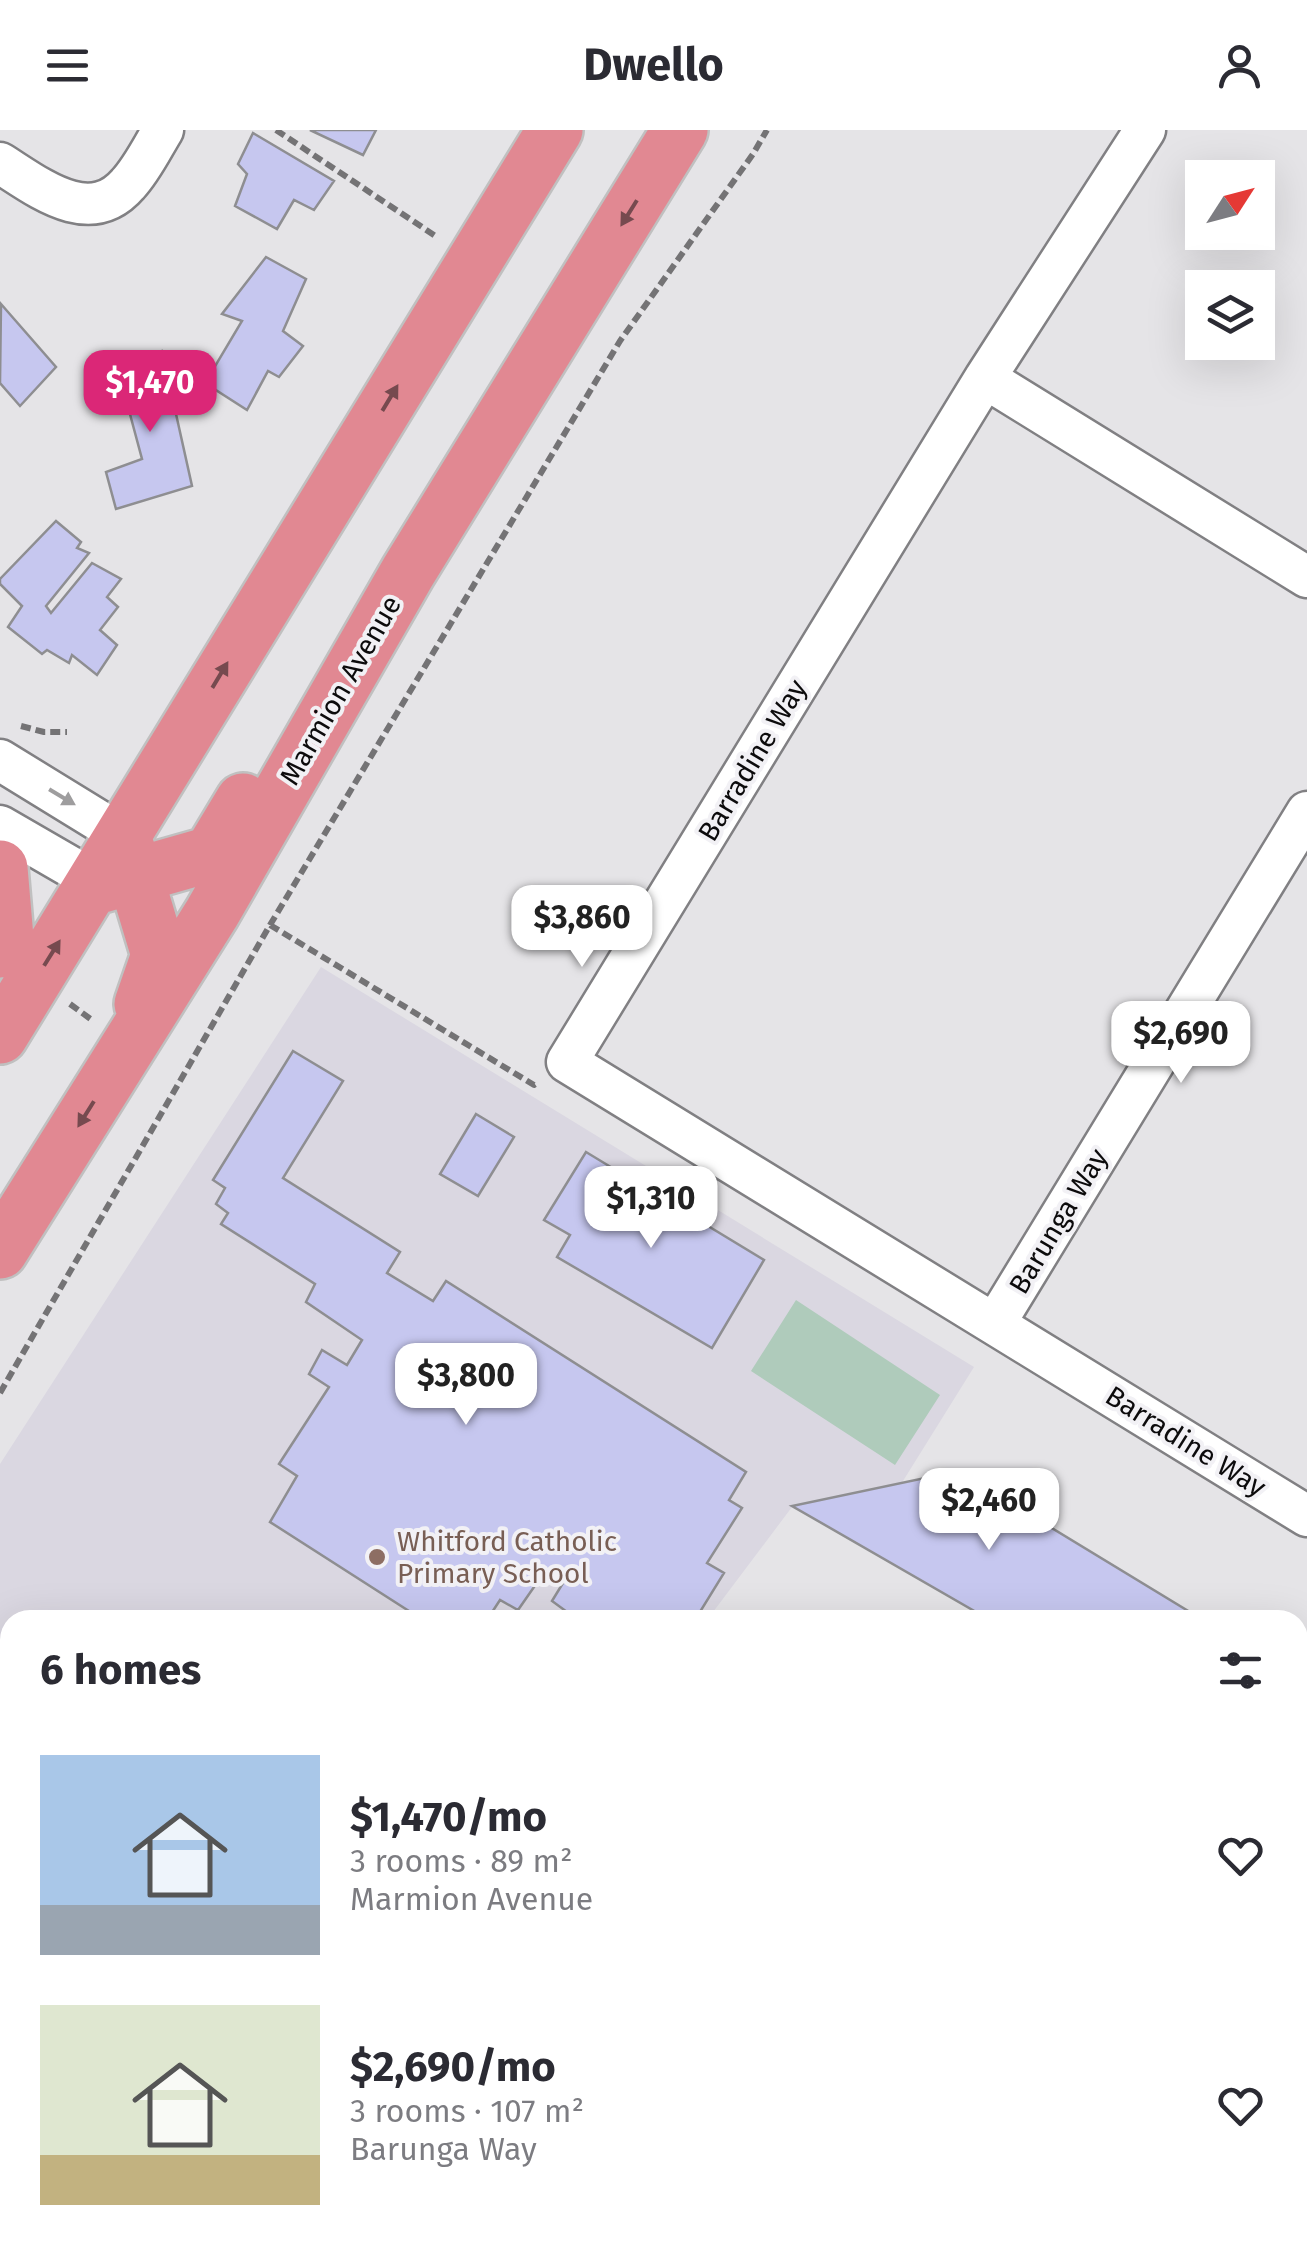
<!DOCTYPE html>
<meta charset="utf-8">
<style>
body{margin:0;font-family:"Fira Sans",sans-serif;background:#f7f7f7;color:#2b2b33;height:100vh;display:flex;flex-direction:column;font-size:38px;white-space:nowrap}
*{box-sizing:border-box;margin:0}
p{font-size:32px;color:#7c7c81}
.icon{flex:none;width:55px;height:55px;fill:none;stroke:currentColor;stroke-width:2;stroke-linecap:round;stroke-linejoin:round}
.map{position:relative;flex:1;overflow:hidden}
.drawer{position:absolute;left:0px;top:1480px;width:1308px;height:640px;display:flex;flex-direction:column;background:#fff;border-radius:30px 30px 0 0;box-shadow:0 10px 40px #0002}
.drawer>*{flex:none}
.needle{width:65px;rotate:54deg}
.controls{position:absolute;left:1185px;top:30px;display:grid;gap:20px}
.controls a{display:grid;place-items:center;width:90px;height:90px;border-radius:0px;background:#fff;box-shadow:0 10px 40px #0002;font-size:50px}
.price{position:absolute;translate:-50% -85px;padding:0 22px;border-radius:20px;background:#fff;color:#222;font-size:32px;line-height:65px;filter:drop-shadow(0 2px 5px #0008)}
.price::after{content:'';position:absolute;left:50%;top:60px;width:30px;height:22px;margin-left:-15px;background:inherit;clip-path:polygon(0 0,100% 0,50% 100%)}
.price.active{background:#db2777;color:#fff}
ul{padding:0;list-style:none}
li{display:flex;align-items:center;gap:30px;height:250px;padding:0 40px}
li span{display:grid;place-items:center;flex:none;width:280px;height:200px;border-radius:0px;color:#555}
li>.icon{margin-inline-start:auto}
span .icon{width:120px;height:120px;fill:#fffc;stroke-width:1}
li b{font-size:42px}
h2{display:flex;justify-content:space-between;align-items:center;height:120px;padding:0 40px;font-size:42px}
header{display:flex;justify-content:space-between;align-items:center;height:130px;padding:0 40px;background:#fff;font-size:45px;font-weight:700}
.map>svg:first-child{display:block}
</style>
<header><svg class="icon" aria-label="menu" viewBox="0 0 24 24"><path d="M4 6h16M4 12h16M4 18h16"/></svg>Dwello<svg class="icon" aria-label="person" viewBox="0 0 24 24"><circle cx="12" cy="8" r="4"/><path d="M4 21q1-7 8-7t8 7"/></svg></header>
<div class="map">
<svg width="1307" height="2120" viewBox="0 0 1307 2120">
<rect width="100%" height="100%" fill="#e5e4e7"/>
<path fill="#dad7e1" d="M321,837l653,400 -76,122 -106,18 -85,113h-697v537l-10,-6v-687z"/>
<path fill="#afcbbb" d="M796,1170l144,95 -45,70 -144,-94z
M10,1566v340l-10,-2v-331z
M1305,1818l2,302h-616l12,-10h595v-290z
M0,2022l10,6v82h79l7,10h-96z"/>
<path fill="#c6c7ef" stroke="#8e8e91" stroke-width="2.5" d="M310,0h66l-13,25z
M253,3l81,48 -20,29 -20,-10 -17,29 -42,-23 12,-32 -9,-10z
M266,127l40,22 -23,52 20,15 -24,31 -11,-6 -21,39 -42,-27 37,-62 -20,-7z
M1,174l55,63 -36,39 -20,-23z
M162,221l30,135 -76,23 -10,-37 36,-13 -26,-97z
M56,391l25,21 -4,6 12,5 -43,53 5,7 41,-50 29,16 -14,18 11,10 -18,23 17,15 -20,30 -25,-20 -3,8 -22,-13 -5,4 -34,-27 14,-21 -22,-22v-5z
M293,921l50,30 -60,97 117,74 -13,21 46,28 13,-20 300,191 -17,28 13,8 -35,55 17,10 -29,47h-117l-26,-19 11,-18 -20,-9 -25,36 -18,-10 -13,20h-64l-153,-98 27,-46 -18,-12 50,-77 -20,-13 13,-24 25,15 15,-25 -56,-38 9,-18 -94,-60 7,-11 -12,-9 9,-16 -12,-8z
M476,984l38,23 -36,59 -38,-22z
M586,1022l178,108 -52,88 -155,-91 13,-22 -26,-15z
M958,1341l245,149h-213l-198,-114z"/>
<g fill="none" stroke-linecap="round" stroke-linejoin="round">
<defs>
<path id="minor" d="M1145,0l-160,248 -418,684 740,454
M0,33c37,23 89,66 128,21 14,-15 24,-36 35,-54
M985,248l322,199
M0,630l122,75
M0,696l102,59
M996,1192l311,-510
M1298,1759l9,-2
M1298,1793l9,-2
M585,2120l14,-10
M639,2120l14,-10"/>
<path id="highway" d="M125,712l34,113 -17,49
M0,738l6,70 -6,12
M102,755l109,-31 32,-53
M0,906l555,-906
M0,1121l212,-338 196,-341 272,-442"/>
</defs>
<use href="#minor" stroke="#818083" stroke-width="45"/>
<use href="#highway" stroke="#c0c0c0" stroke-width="60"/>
<path stroke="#747375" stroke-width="6" stroke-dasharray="10 5" stroke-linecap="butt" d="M276,0l161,107
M21,596l23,6h23
M270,795l264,160 3,-2
M70,874l22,16
M0,1263l270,-468 350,-584 133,-187 14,-24
M1298,1620l9,-2
M0,2038l10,6
M76,2110l7,10"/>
<use href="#minor" stroke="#fff" stroke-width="40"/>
<use href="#highway" stroke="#e18892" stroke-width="55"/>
</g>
<defs><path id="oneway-solid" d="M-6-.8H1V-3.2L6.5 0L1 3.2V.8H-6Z" transform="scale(2.5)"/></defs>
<g fill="#764a4f">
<use href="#oneway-solid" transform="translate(629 83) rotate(122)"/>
<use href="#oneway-solid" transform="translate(390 268) rotate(-59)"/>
<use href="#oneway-solid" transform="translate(220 545) rotate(-59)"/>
<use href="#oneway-solid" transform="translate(52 823) rotate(-58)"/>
<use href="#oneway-solid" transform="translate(86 984) rotate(122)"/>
</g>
<use fill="#9e9d9e" href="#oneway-solid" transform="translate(62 667) rotate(31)"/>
<circle fill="#8d6e63" stroke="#f2f1f5" stroke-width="4" cx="377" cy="1427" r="10"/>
<g text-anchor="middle" stroke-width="8" stroke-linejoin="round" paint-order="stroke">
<g font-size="28" fill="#0c0b0c" stroke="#f2f1f5">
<text transform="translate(340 560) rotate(-60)" y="10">Marmion Avenue</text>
<text transform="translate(752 630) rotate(-59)" y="10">Barradine Way</text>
<text transform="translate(1058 1091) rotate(-59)" y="10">Barunga Way</text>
<text transform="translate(1186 1311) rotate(32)" y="10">Barradine Way</text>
</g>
<g font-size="28" fill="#785e54" stroke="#f2f1f5" text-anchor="start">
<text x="397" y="1421">Whitford Catholic<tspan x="397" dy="32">Primary School</tspan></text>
</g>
</g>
</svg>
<div class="controls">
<a><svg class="needle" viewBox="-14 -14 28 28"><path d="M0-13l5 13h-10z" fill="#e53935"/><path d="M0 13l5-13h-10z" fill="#7c7c81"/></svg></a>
<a><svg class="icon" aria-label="layers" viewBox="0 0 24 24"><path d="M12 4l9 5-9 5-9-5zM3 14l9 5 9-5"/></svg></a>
</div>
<b class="price active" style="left:150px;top:305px">$1,470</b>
<b class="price" style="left:582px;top:840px">$3,860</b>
<b class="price" style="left:1181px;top:956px">$2,690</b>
<b class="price" style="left:651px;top:1121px">$1,310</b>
<b class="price" style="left:466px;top:1298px">$3,800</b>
<b class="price" style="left:989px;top:1423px">$2,460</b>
<section class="drawer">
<h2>6 homes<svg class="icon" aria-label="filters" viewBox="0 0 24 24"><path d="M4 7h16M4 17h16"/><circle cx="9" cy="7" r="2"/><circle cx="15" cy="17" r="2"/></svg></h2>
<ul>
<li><span style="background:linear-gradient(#a9c7e8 75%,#9aa5b1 0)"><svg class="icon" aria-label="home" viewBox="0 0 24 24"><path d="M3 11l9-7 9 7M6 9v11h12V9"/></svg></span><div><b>$1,470/mo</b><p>3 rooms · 89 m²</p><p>Marmion Avenue</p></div><svg class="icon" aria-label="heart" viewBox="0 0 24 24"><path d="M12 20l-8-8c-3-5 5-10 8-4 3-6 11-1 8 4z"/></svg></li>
<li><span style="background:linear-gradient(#dfe7d0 75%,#c2b280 0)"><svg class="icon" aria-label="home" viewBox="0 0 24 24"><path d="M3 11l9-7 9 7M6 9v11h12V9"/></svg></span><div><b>$2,690/mo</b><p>3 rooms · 107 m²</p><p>Barunga Way</p></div><svg class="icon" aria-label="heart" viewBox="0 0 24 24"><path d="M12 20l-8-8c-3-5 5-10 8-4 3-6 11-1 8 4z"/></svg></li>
</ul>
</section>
</div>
